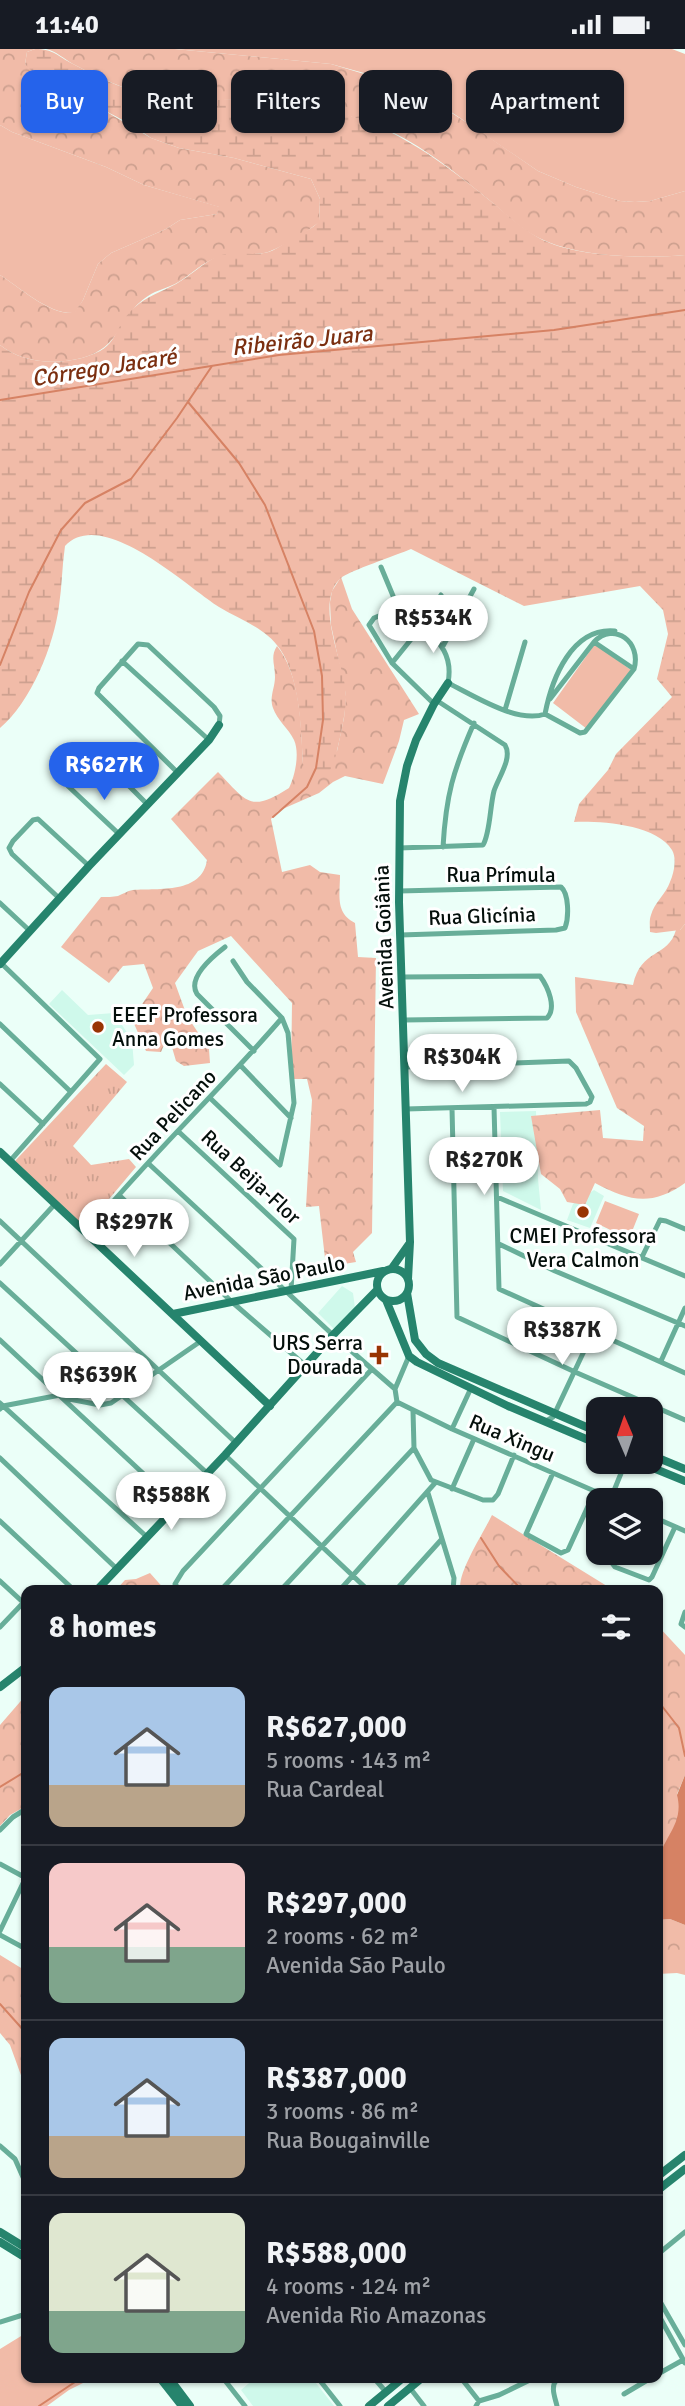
<!DOCTYPE html>
<meta charset="utf-8">
<style>
body{margin:0;font-family:Signika,sans-serif;background:#242831;color:#f1f3f6;height:100vh;display:flex;flex-direction:column;font-size:26px;white-space:nowrap}
*{box-sizing:border-box;margin:0}
p{font-size:23px;color:#9ea1a6}
.icon{flex:none;width:38px;height:38px;fill:none;stroke:currentColor;stroke-width:2;stroke-linecap:round;stroke-linejoin:round}
.map{position:relative;flex:1;overflow:hidden}
.side{position:absolute;left:21px;top:1536px;width:642px;height:798px;display:flex;flex-direction:column;background:#171b24;border-radius:14px;box-shadow:0 2px 5px #0004}
.side>*{flex:none}
.banner{position:absolute;left:21px;top:21px;width:644px;height:63px;display:flex;gap:14px}
.needle{width:46px;rotate:358deg}
.tools{position:absolute;left:586px;top:1348px;display:grid;gap:14px}
.tools a{display:grid;place-items:center;width:77px;height:77px;border-radius:14px;background:#171b24;box-shadow:0 2px 5px #0004;font-size:35px}
.price{position:absolute;translate:-50% -60px;padding:0 16px;border-radius:24px;background:#fff;color:#222;font-size:23px;line-height:46px;filter:drop-shadow(0 2px 4px #0008)}
.price::after{content:'';position:absolute;left:50%;top:42px;width:21px;height:16px;margin-left:-10px;background:inherit;clip-path:polygon(0 0,100% 0,50% 100%)}
.price.selected{background:#2563eb;color:#fff}
ul{padding:0;list-style:none}
li{display:flex;align-items:center;gap:21px;height:175px;padding:0 28px}
li+li{border-top:2px solid #363941}
li span{display:grid;place-items:center;flex:none;width:196px;height:140px;border-radius:14px;color:#555}
li>.icon{margin-inline-start:auto}
span .icon{width:84px;height:84px;fill:#fffc;stroke-width:1}
li b{font-size:30px}
h2{display:flex;justify-content:space-between;align-items:center;height:84px;padding:0 28px;font-size:30px}
.pill{padding:0 24px;border-radius:14px;background:#171b24;box-shadow:0 2px 5px #0004;font-size:24px;line-height:63px}
.pill.selected{background:#2563eb;color:#fff}
.status{display:flex;justify-content:space-between;align-items:center;height:49px;padding:0 35px;background:#171b24;direction:ltr}
.status svg{height:19px;fill:currentColor}
.map>svg:first-child{display:block}
</style>
<div class="status"><b>11:40</b><svg viewBox="0 0 49 12"><path d="M0 12V9h3v3zM5 12V6h3v6zM10 12V3h3v9zM15 12V0h3v12zM26 1h20v11H26zM47 4h2v5h-2z"/></svg></div>
<div class="map">
<svg width="685" height="2357" viewBox="0 0 685 2357">
<defs>
<pattern id="forest-crowns" width="20" height="18" patternUnits="userSpaceOnUse" patternTransform="scale(1.75)"><rect width="20" height="18" fill="#f1bba8"/><path d="M2 6a3 3 0 1 1 6 0M12 15a3 3 0 1 1 6 0" fill="none" stroke="#cda08f"/></pattern>
<pattern id="wetland-marsh" width="20" height="14" patternUnits="userSpaceOnUse" patternTransform="scale(1.75)"><rect width="20" height="14" fill="#f1bba8"/><path d="M1 5h8M5 5V1M11 12h8M15 12V8" fill="none" stroke="#cda08f"/></pattern>
<pattern id="park-tufts" width="24" height="20" patternUnits="userSpaceOnUse" patternTransform="scale(1.75)"><rect width="24" height="20" fill="#f1bba8"/><path d="M3 7l-1-3M5 7V3M7 7l1-3M15 17l-1-3M17 17v-4M19 17l1-3" fill="none" stroke="#cda08f"/></pattern>
</defs>
<rect width="100%" height="100%" fill="#ebfff8"/>
<path fill="#cff9eb" d="M62,941l26,25 26,-2 18,27 2,25 -10,10 -75,-71z
M536,1062l2,68 3,31 -38,-19 -3,-79z
M594,1141l10,6 -14,32 -23,-8 6,-16z
M342,1237l11,7 2,15 -20,22 -17,-17z
M255,2329h57l22,28h-81l-12,-16z"/>
<path fill="#f1bba8" d="M175,0h497l13,5v137l-35,10 -15,1 -15,-1 -44,-14 -38,-16 -100,-68 -24,-14 -28,-10 -55,-15z
M0,76l12,7 94,35 38,18 76,22 -3,7 -37,6 -14,9 -55,24 -13,11 -15,36 -8,13c-26,2 -54,-25 -75,-38z
M595,595l36,26 -44,59 -34,-26z
M605,1152l34,13 -10,25 -33,-16z
M26,2284v45l65,1 -22,11 -22,16h-47v-57z"/>
<path fill="url(#forest-crowns)" d="M0,0h35l-8,3 -2,12 126,74 28,10 55,10 77,21 9,20 -1,23c-7,7 -45,30 -55,31 -18,3 -36,-1 -53,7 -13,6 -23,17 -36,24 -6,3 -13,5 -20,8 -38,19 -29,54 -73,66 -27,7 -60,5 -82,-13v-70c21,13 49,40 74,38l9,-13 15,-36 13,-11 55,-24 14,-9 37,-6 2,-7 -75,-22 -38,-18 -94,-35 -12,-7z
M46,0h129l156,15 83,25 66,42 58,40 38,16 44,14 15,1 15,-1 35,-10v64c-42,4 -109,2 -146,-17 -19,-9 -35,-26 -51,-39 -32,-26 -67,-55 -105,-71 -41,-17 -86,-26 -130,-28 -34,-1 -68,3 -101,-4 -26,-6 -55,-19 -79,-32 -9,-5 -17,-13 -27,-15z
M341,528l11,32 67,105 -15,6 -5,21 -16,43 -38,-8 -12,6 -14,11 -41,18 -7,8 11,53 28,-7 10,7 20,3c0,20 -5,38 15,48l3,34 18,1 -4,275 -19,19 3,10 -30,5 -7,-61 -13,1 6,-107 -5,-21h-16l1,-76 -61,-67 -33,15 -23,32 12,33 22,33 1,14 -26,3 -8,-5 -5,-17 -7,1 -3,7 -15,-1 -14,-32 21,-31 -9,-24 -21,2 -14,17 -48,-36 40,-50c6,0 12,0 17,-1 5,-2 9,-5 15,-6 26,-2 69,4 74,-30l-36,-41 47,-47c29,30 32,41 71,16 6,-12 11,-35 5,-48 -5,-11 -17,-20 -21,-32 -4,-11 2,-20 2,-31 0,-13 -5,-20 2,-31 24,30 24,81 26,118l34,-13 7,-33 2,-23 -15,-70 -1,-23 2,-11z
M685,875v259c-34,24 -56,18 -90,0l-10,22 -18,-3 -7,-13 -19,-15 -10,-58 69,-6 3,28 40,3 1,-15 -27,-18 -41,-96 -1,-35 58,8c8,-37 35,-27 43,-55h4z
M492,1466l123,76h-154c-6,-15 23,-59 31,-76z
M150,1524l16,18h-51l10,-11 11,-1z
M658,1577l27,29v120l-8,19c3,4 6,6 7,10 1,18 -17,43 -26,57z
M26,1646v111l-16,9 -10,11v-101z
M670,1870l15,6v50l-8,-2 -19,1v-54z
M0,1906l26,16v118l-16,-44 -10,-12z"/>
<path fill="url(#wetland-marsh)" d="M35,0c19,0 22,7 38,15 24,13 52,26 79,32 33,7 67,3 101,4 24,1 61,6 84,12 58,15 106,50 151,87 17,13 32,29 51,39 34,19 106,21 146,17v669l-5,6 -24,3 -6,-1c0,-5 -1,-12 1,-17 3,-12 15,-21 19,-33 4,-9 7,-24 2,-32 -16,-26 -72,-29 -98,-28l5,-18 29,-34 8,-16 56,-57 -15,-18 11,-45 -5,-24 -23,-24 -116,20 -113,-57c-14,6 -62,22 -70,29 -29,26 6,89 5,120 -1,23 -8,47 -13,70 -7,5 -15,6 -25,4l-5,-8c-2,-34 -3,-86 -23,-115 -15,-22 -40,-29 -61,-42 -33,-21 -117,-101 -154,-61 -3,20 -3,40 -6,60 -5,39 -28,96 -59,122v-383c22,18 55,20 82,13 40,-11 28,-28 52,-50 13,-12 27,-16 42,-24 14,-8 26,-20 40,-27 15,-7 33,-1 48,-4 13,-2 22,-12 33,-18 9,-5 15,-5 22,-14l1,-22 -9,-20 -77,-21 -55,-10 -28,-10 -17,-12 -100,-53 -9,-9 2,-12z"/>
<path fill="url(#park-tufts)" d="M106,1015l21,18 -54,64 18,19 38,-6 7,8 -53,63 -68,-69z"/>
<path fill="#d68264" d="M685,1726v150l-15,-6 -12,1c0,-18 -2,-38 0,-56 3,-26 27,-39 19,-69z"/>
<g fill="none" stroke-linecap="round" stroke-linejoin="round">
<path stroke="#d68264" stroke-width="2" d="M0,351l279,-45 275,-25 131,-20
M188,353l51,61 26,42 49,126 8,45 1,44 -7,48 -9,19 -34,30
M0,616l29,-73 32,-62 24,-27 46,-24 46,-61 35,-52
M481,1489l18,28 24,25
M658,1652l21,27 6,28
M0,1738l26,-16
M0,1955l26,29
M39,2357l42,-28"/>
<path stroke="#68ae99" stroke-width="5" d="M381,518l30,72
M398,559l-24,10 -5,7 23,38 42,41
M421,578c20,14 32,30 27,56 25,12 69,41 97,31l35,19 5,-1 49,-63c8,-27 -20,-48 -40,-27
M443,597l31,-57
M122,612l87,79
M392,614l29,-36 20,-32
M550,650l44,-57 40,27
M505,661l20,-68
M545,665c7,-36 27,-87 70,-83
M177,723l-80,-79 2,-5 39,-44 10,1 66,62 6,9 -1,9
M119,785l-51,-48 2,-6 21,-24 5,-1 5,3 46,46
M443,798c3,-52 10,-76 31,-124
M399,799l84,-3c7,-11 7,-39 11,-54 4,-13 19,-33 11,-46l-69,-45
M399,842l162,-4c8,7 8,30 4,41l-9,2 -156,5
M60,850l-48,-45 -3,-6 4,-7 20,-21 5,-1 51,47
M0,854l30,28
M225,898c-13,10 -38,31 -28,47l57,57
M233,912l14,21 35,36 6,15 6,70 -14,62
M0,913l100,97 -90,102
M402,928l138,-1c8,11 17,32 7,42l-143,2
M0,975l71,68
M241,1017l50,52
M405,1018l164,-6 7,7 16,29 -2,5 -4,2 -180,5
M0,1035l43,40
M210,1049l70,67
M494,1058l5,182 186,84
M452,1059l5,209 118,55 110,48
M179,1083l115,107 -3,51
M149,1115l184,171 62,54
M119,1146l113,107 74,64
M497,1148l188,79
M0,1172l236,222
M86,1184c62,-75 133,-142 196,-215
M499,1195l56,27 130,55
M642,1208l18,-37 6,1 19,8
M0,1215l55,-60
M0,1234l207,190
M0,1291l177,165
M661,1312l24,-53
M64,1349l36,7 11,-2 90,-62
M397,1353l55,27 163,71
M397,1353l-2,-13 14,-33
M0,1354l147,134
M0,1360l3,-3 57,-11 27,-33
M413,1362l1,37 17,32 52,20h10l5,-6 16,-39
M546,1372l7,-4 40,-85
M452,1380l19,-41
M225,1406l144,136
M0,1409l117,111
M553,1424l-27,61 35,19 7,-3 27,-59
M452,1440l22,-50
M428,1444l26,85 -1,13
M611,1449l15,-37
M651,1467l34,15
M0,1472l75,70
M614,1503l-2,11 3,4 34,13 3,-3 23,-50
M0,1532l26,24
M180,1542l-5,-7 8,-13 189,-202
M220,1542l177,-189
M280,1542l134,-143
M339,1542l96,-108
M395,1542l46,-51
M685,1563l-4,12 4,3
M0,1578l23,-24
M0,1781l13,-13 13,-8
M0,1815l26,14
M0,1882l26,-54
M0,1886l26,14
M0,2097l15,13 11,25
M658,2205l27,-22
M658,2249l27,47
M658,2265l27,49
M0,2273l26,-8
M658,2325l25,-14
M223,2329l22,28
M318,2329l22,28
M374,2329l12,14
M461,2329l18,23
M522,2329l36,1
M557,2330c-7,8 -2,18 0,27
M410,2339l14,18
M624,2345l27,-16
M476,2357l3,-5 20,-6 33,-16"/>
<path stroke="#26846d" stroke-width="8" d="M0,915l89,-98 120,-126 10,-15
M0,1103l270,254
M392,1219l17,-24
M377 1236a16 16 0 1 1 32 0a16 16 0 1 1-32 0Z
M408,1230l2,-37 -11,-340 1,-101 7,-35 9,-26 18,-36 14,-21
M407,1244l8,47 11,14 12,9 160,69
M386,1251l23,56 8,6 91,44 90,38
M173,1265l210,-43
M651,1406l34,14
M636,1412l49,20
M96,1542l129,-136 108,-120 44,-45
M0,1638l26,-20
M658,2127l27,-21
M658,2141l27,-21
M0,2183l26,16
M0,2193l26,16
M160,2329l22,28
M169,2329l21,28
M369,2357l34,-28
M388,2357l34,-28"/>
</g>
<g fill="#993403" stroke="#fff" stroke-width="2.5">
<circle cx="98" cy="978" r="7"/>
<circle cx="583" cy="1163" r="7"/>
<path d="M375.5 1295.5h7v7h7v7h-7v7h-7v-7h-7v-7h7z"/>
</g>
<g text-anchor="middle" stroke-width="6" stroke-linejoin="round" paint-order="stroke">
<g font-size="21" fill="#040f0b" stroke="#fff">
<text x="501" y="833">Rua Prímula</text>
<text transform="translate(482 867) rotate(-2)" y="7">Rua Glicínia</text>
<text transform="translate(384 888) rotate(-92)" y="7">Avenida Goiânia</text>
<text transform="translate(173 1066) rotate(-47)" y="7">Rua Pelicano</text>
<text transform="translate(251 1128) rotate(43)" y="7">Rua Beija-Flor</text>
<text transform="translate(264 1229) rotate(-11)" y="7">Avenida São Paulo</text>
<text transform="translate(512 1389) rotate(23)" y="7">Rua Xingu</text>
</g>
<g font-size="21" fill="#040f0b" stroke="#fff" text-anchor="start">
<text x="112" y="973">EEEF Professora<tspan x="112" dy="24">Anna Gomes</tspan></text>
<text x="583" y="1194" text-anchor="middle">CMEI Professora<tspan x="583" dy="24">Vera Calmon</tspan></text>
<text x="363" y="1301" text-anchor="end">URS Serra<tspan x="363" dy="24">Dourada</tspan></text>
</g>
<g font-size="23" font-style="italic" fill="#7b2f10" stroke="#fff">
<text transform="translate(302 291) rotate(-6)" y="8">Ribeirão Juara</text>
<text transform="translate(104 318) rotate(-9)" y="8">Córrego Jacaré</text>
</g>
</g>
</svg>
<div class="tools">
<a><svg class="needle" viewBox="-14 -14 28 28"><path d="M0-13l5 13h-10z" fill="#e53935"/><path d="M0 13l5-13h-10z" fill="#9ea1a6"/></svg></a>
<a><svg class="icon" aria-label="layers" viewBox="0 0 24 24"><path d="M12 4l9 5-9 5-9-5zM3 14l9 5 9-5"/></svg></a>
</div>
<b class="price" style="left:433px;top:606px">R$534K</b>
<b class="price selected" style="left:104px;top:753px">R$627K</b>
<b class="price" style="left:462px;top:1045px">R$304K</b>
<b class="price" style="left:484px;top:1148px">R$270K</b>
<b class="price" style="left:134px;top:1210px">R$297K</b>
<b class="price" style="left:562px;top:1318px">R$387K</b>
<b class="price" style="left:98px;top:1363px">R$639K</b>
<b class="price" style="left:171px;top:1483px">R$588K</b>
<div class="banner">
<a class="pill selected">Buy</a>
<a class="pill">Rent</a>
<a class="pill">Filters</a>
<a class="pill">New</a>
<a class="pill">Apartment</a>
</div>
<section class="side">
<h2>8 homes<svg class="icon" aria-label="filters" viewBox="0 0 24 24"><path d="M4 7h16M4 17h16"/><circle cx="9" cy="7" r="2"/><circle cx="15" cy="17" r="2"/></svg></h2>
<ul>
<li><span style="background:linear-gradient(#a9c7e8 70%,#b9a48a 0)"><svg class="icon" aria-label="home" viewBox="0 0 24 24"><path d="M3 11l9-7 9 7M6 9v11h12V9"/></svg></span><div><b>R$627,000</b><p>5 rooms · 143 m²</p><p>Rua Cardeal</p></div></li>
<li><span style="background:linear-gradient(#f6c9c9 60%,#7fa58c 0)"><svg class="icon" aria-label="home" viewBox="0 0 24 24"><path d="M3 11l9-7 9 7M6 9v11h12V9"/></svg></span><div><b>R$297,000</b><p>2 rooms · 62 m²</p><p>Avenida São Paulo</p></div></li>
<li><span style="background:linear-gradient(#a9c7e8 70%,#b9a48a 0)"><svg class="icon" aria-label="home" viewBox="0 0 24 24"><path d="M3 11l9-7 9 7M6 9v11h12V9"/></svg></span><div><b>R$387,000</b><p>3 rooms · 86 m²</p><p>Rua Bougainville</p></div></li>
<li><span style="background:linear-gradient(#dfe7d0 70%,#7fa58c 0)"><svg class="icon" aria-label="home" viewBox="0 0 24 24"><path d="M3 11l9-7 9 7M6 9v11h12V9"/></svg></span><div><b>R$588,000</b><p>4 rooms · 124 m²</p><p>Avenida Rio Amazonas</p></div></li>
</ul>
</section>
</div>
